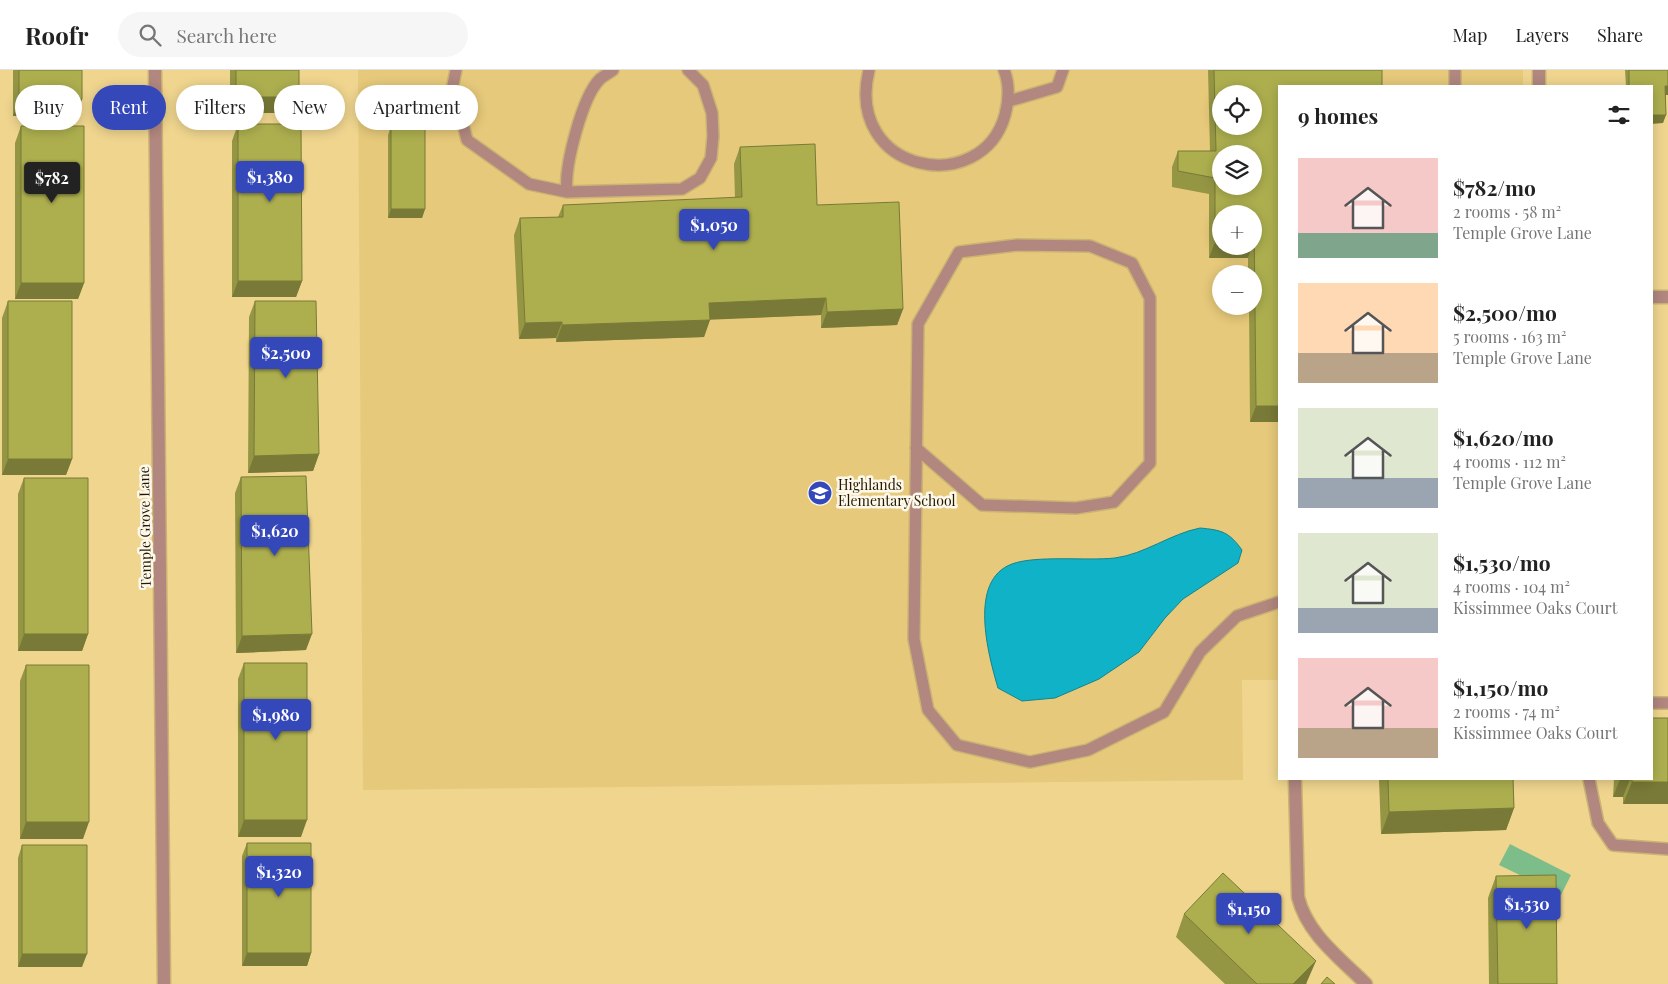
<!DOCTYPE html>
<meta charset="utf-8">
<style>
body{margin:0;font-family:"Playfair Display",serif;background:#f6f6f6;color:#222;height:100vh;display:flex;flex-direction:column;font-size:19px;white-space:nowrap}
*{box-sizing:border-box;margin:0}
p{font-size:16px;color:#767676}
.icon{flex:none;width:28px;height:28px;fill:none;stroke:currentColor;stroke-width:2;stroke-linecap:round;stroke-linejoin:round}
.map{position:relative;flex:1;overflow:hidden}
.details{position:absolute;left:1278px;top:15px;width:375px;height:695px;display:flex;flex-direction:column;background:#fff;border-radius:0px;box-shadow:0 2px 12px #0003}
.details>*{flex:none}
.hud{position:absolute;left:15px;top:15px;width:475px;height:45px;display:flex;gap:10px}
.tools{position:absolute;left:1212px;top:15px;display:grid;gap:10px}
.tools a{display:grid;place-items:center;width:50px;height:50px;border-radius:50%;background:#fff;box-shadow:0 2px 12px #0003;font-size:25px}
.price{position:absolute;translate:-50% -42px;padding:0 11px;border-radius:5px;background:#3448ba;color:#fff;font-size:16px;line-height:32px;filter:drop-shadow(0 1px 2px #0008)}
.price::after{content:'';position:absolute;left:50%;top:30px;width:15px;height:11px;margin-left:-8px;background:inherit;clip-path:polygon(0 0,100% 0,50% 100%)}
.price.current{background:#222;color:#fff}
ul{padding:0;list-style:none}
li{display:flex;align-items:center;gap:15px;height:125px;padding:0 20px}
li span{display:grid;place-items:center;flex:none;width:140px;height:100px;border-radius:0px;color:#555}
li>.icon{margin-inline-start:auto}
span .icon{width:60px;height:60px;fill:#fffc;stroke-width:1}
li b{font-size:21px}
h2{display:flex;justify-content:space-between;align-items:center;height:60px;padding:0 20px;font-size:21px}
.pill{padding:0 18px;border-radius:22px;background:#fff;box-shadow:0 2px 12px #0003;font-size:18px;line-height:45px}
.pill.current{background:#3448ba;color:#fff}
header{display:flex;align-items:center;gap:30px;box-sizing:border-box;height:70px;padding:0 25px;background:#fff;border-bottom:1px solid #e0e0e0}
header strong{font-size:24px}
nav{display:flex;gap:28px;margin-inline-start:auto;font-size:18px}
.search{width:350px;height:45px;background:#f6f6f6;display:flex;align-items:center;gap:12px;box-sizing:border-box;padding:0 18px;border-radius:28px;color:#767676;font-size:19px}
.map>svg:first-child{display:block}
</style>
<header>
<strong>Roofr</strong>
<div class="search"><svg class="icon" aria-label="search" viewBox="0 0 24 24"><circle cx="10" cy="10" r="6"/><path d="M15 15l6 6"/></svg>Search here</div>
<nav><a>Map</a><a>Layers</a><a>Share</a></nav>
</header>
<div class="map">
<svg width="1668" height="914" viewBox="0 0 1668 914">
<rect width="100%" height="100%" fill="#efd58e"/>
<path fill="#e6c97a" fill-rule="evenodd" d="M358,0h1165v16h-244v594h-37l1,100 -880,10zM1221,24h33v32h-33zM1221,84h33v32h-33zM1221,144h33v32h-33zM1221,204h33v32h-33z"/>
<path fill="#7dbd8a" d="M1510,774l61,31 -10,20 -62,-30z"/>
<path fill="#10b2c8" stroke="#16848c" d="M1200,458c22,2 29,4 42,22l-4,13 -55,36 -18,19 -26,34 -40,27 -44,19 -33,3 -24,-13c-10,-34 -30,-108 14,-124 24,-9 74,-3 103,-6 30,-4 55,-24 85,-30z"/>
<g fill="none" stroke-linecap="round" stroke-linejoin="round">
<defs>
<path id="lane" d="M456,0l-3,15 14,55 62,44 38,8 115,-3 18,-11 11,-20 2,-22 -1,-23 -9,-28 -15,-15
M869,0c-25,104 113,128 136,45 4,-15 5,-30 -1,-45
M1455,0v16
M1009,31l48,-14 6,-17
M567,122c-3,-25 15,-95 33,-113 4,-3 9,-6 13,-9
M916,378l66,57 94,3 38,-6 36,-39v-165l-18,-35 -42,-17 -73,-1 -58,7 -41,72 -4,315 14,71 29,35 73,17 58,-12 76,-38 36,-60 37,-36 42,-14
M1651,633h17
M1589,709l9,44 15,22 55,4"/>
<path id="street" d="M155,0l9,914
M1539,0v16
M1651,227h17
M1295,711l3,116c9,37 42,61 68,87"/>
</defs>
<use href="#lane" stroke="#cab374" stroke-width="14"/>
<use href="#street" stroke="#cab374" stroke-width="15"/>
<use href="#lane" stroke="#b1877f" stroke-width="11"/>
<use href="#street" stroke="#b1877f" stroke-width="12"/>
</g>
<path fill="#959644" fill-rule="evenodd" d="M13,0h69v29l-6,17h-63z
M230,0h69v27l-6,16h-63z
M1208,0h174l-103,16v336h-29l-1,-116h5v-32h-6v-16h-39v-64l-37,-7v-20l6,-16h32zM1254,144v32h-33z
M1625,0h43v25h-2l-3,28 -12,-37h-25z
M238,54l64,157 -6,16h-64v-156z
M21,56l63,157 -6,16h-63v-156z
M391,56l34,83 -3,9h-34v-83z
M740,77l77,58 86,104 -6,16 -76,3v-13l-111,4 -6,18 -148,5v-4l-37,1 -5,-104 6,-17 38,-1 5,-12 172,-7 -1,-34z
M8,231l64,158 -6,16h-64v-157z
M255,231l64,153 -6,17 -65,2 1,-156z
M241,407l65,173 -70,3 -1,-160z
M24,408l64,156 -6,17h-64v-157z
M244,593l57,174h-63v-158z
M26,595l57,174h-63v-158z
M1379,709h134l1,29 -8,22 -125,4z
M1614,709h37l-28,25v-7h-10z
M247,773l64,110 -4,13h-65v-110z
M22,775l60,122h-64v-109z
M1496,806l61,108h-68l-1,-86z
M1184,844l123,69 -1,1h-81l-49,-47z"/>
<path fill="#797a37" d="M1665,16h3v9h-6z
M236,27h63l-6,16h-63z
M19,29h63l-6,17h-63z
M1651,45h15l-3,8 -12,1z
M391,139h34l-3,9h-34z
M1215,172h6v4h31l-4,12h-39z
M238,211h64l-6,16h-64z
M21,213h63l-6,16h-63z
M826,228l-5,17 -118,5 6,-17z
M903,239l-6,16 -76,3 6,-16z
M710,250l-6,17 -148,5 6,-17z
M562,252l-6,16 -37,1 6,-16z
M1256,336h23v16h-29z
M319,384l-6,17 -65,2 6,-17z
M8,389h64l-6,16h-64z
M24,564h64l-6,17h-64z
M312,564l-6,16 -70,3 6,-17z
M1620,709h10l-7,18h-10z
M1632,712h36v22h-45z
M1514,738l-8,22 -125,4 8,-22z
M244,750h63l-6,17h-63z
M26,752h63l-6,17h-63z
M247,883h64l-4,13h-65z
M22,884h65l-5,13h-64z
M1316,891l-10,23h-13z"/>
<path fill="#adaf4f" stroke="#797a37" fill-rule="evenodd" d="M19,0h63v29h-63z
M236,0h63v27h-63z
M1214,0h168v16h-103v320h-23l-2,-192h-33v28h-6v-64l-37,-7v-20h38zM1221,24h33v32h-33zM1221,84h33v32h-33z
M1629,0h39v16h-3l1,29h-15v-29h-22z
M238,54h63l1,157h-64z
M21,56h63v157h-63z
M391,56h34v83h-34z
M815,74l2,61 82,-3 4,107 -76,3 -1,-14 -117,5 1,17 -148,5v-3l-37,1 -5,-105 43,-1v-12l179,-8 -2,-50z
M8,231h64v158h-64z
M255,231h61l3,153 -65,2z
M306,406l6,158 -70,2 -1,-159z
M24,408h64v156h-64z
M244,593h63v157h-63z
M26,595h63v157h-63z
M1651,648h17v64h-36v-3h19z
M1388,709h125l1,29 -125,4z
M247,773h64v110h-64z
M22,775h65v109h-65z
M1223,803l93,88 -23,23h-36l-73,-70z
M1556,805l1,109h-59l-2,-108z
M1327,907l8,7h-14z"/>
<defs>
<symbol id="school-disc" viewBox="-11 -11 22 22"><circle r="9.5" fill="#3448ba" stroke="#fdf8ea"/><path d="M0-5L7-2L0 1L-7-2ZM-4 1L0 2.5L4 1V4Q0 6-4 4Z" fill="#fff"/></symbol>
</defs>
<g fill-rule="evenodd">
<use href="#school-disc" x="806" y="409" width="28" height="28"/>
</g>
<g text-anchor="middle" stroke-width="5" stroke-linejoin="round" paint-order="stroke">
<g font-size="14" fill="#231900" stroke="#fdf8ea" text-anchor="start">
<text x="838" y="420">Highlands<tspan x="838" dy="16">Elementary School</tspan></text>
</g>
<g font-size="14" fill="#231900" stroke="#fdf8ea">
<text transform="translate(145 457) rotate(-91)" y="5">Temple Grove Lane</text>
</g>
</g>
</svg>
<div class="tools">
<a><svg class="icon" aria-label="locate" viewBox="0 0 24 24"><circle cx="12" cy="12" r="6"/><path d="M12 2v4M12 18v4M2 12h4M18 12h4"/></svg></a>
<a><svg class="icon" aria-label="layers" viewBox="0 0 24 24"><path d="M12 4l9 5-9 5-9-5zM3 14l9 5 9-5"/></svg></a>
<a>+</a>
<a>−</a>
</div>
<b class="price" style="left:270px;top:133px">$1,380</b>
<b class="price current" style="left:52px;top:134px">$782</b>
<b class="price" style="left:714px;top:181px">$1,050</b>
<b class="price" style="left:286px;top:309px">$2,500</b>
<b class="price" style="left:275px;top:487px">$1,620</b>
<b class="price" style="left:276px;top:671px">$1,980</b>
<b class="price" style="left:279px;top:828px">$1,320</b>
<b class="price" style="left:1527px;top:860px">$1,530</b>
<b class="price" style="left:1249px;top:865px">$1,150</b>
<div class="hud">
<a class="pill">Buy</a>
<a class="pill current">Rent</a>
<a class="pill">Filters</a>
<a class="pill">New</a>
<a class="pill">Apartment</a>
</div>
<section class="details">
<h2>9 homes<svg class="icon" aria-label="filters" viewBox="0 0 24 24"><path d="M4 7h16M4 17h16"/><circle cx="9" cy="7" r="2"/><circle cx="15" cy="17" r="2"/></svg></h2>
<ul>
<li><span style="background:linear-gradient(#f6c9c9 75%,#7fa58c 0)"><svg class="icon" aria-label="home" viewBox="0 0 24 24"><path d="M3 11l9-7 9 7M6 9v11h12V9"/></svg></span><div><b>$782/mo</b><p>2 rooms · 58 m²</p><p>Temple Grove Lane</p></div></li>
<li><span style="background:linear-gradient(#ffd9b3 70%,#b9a48a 0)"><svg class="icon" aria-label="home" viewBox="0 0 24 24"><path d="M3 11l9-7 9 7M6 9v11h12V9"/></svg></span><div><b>$2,500/mo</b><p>5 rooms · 163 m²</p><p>Temple Grove Lane</p></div></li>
<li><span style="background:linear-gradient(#dfe7d0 70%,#9aa5b1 0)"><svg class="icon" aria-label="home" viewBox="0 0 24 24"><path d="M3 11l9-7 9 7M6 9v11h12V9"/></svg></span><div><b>$1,620/mo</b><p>4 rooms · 112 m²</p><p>Temple Grove Lane</p></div></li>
<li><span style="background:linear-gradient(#dfe7d0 75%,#9aa5b1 0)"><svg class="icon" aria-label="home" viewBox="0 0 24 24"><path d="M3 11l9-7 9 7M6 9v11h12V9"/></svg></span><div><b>$1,530/mo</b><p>4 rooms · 104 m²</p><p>Kissimmee Oaks Court</p></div></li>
<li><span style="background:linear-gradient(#f6c9c9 70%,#b9a48a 0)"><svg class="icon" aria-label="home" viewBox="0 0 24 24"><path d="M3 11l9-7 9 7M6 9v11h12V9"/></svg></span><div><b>$1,150/mo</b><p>2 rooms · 74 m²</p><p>Kissimmee Oaks Court</p></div></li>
</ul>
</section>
</div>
